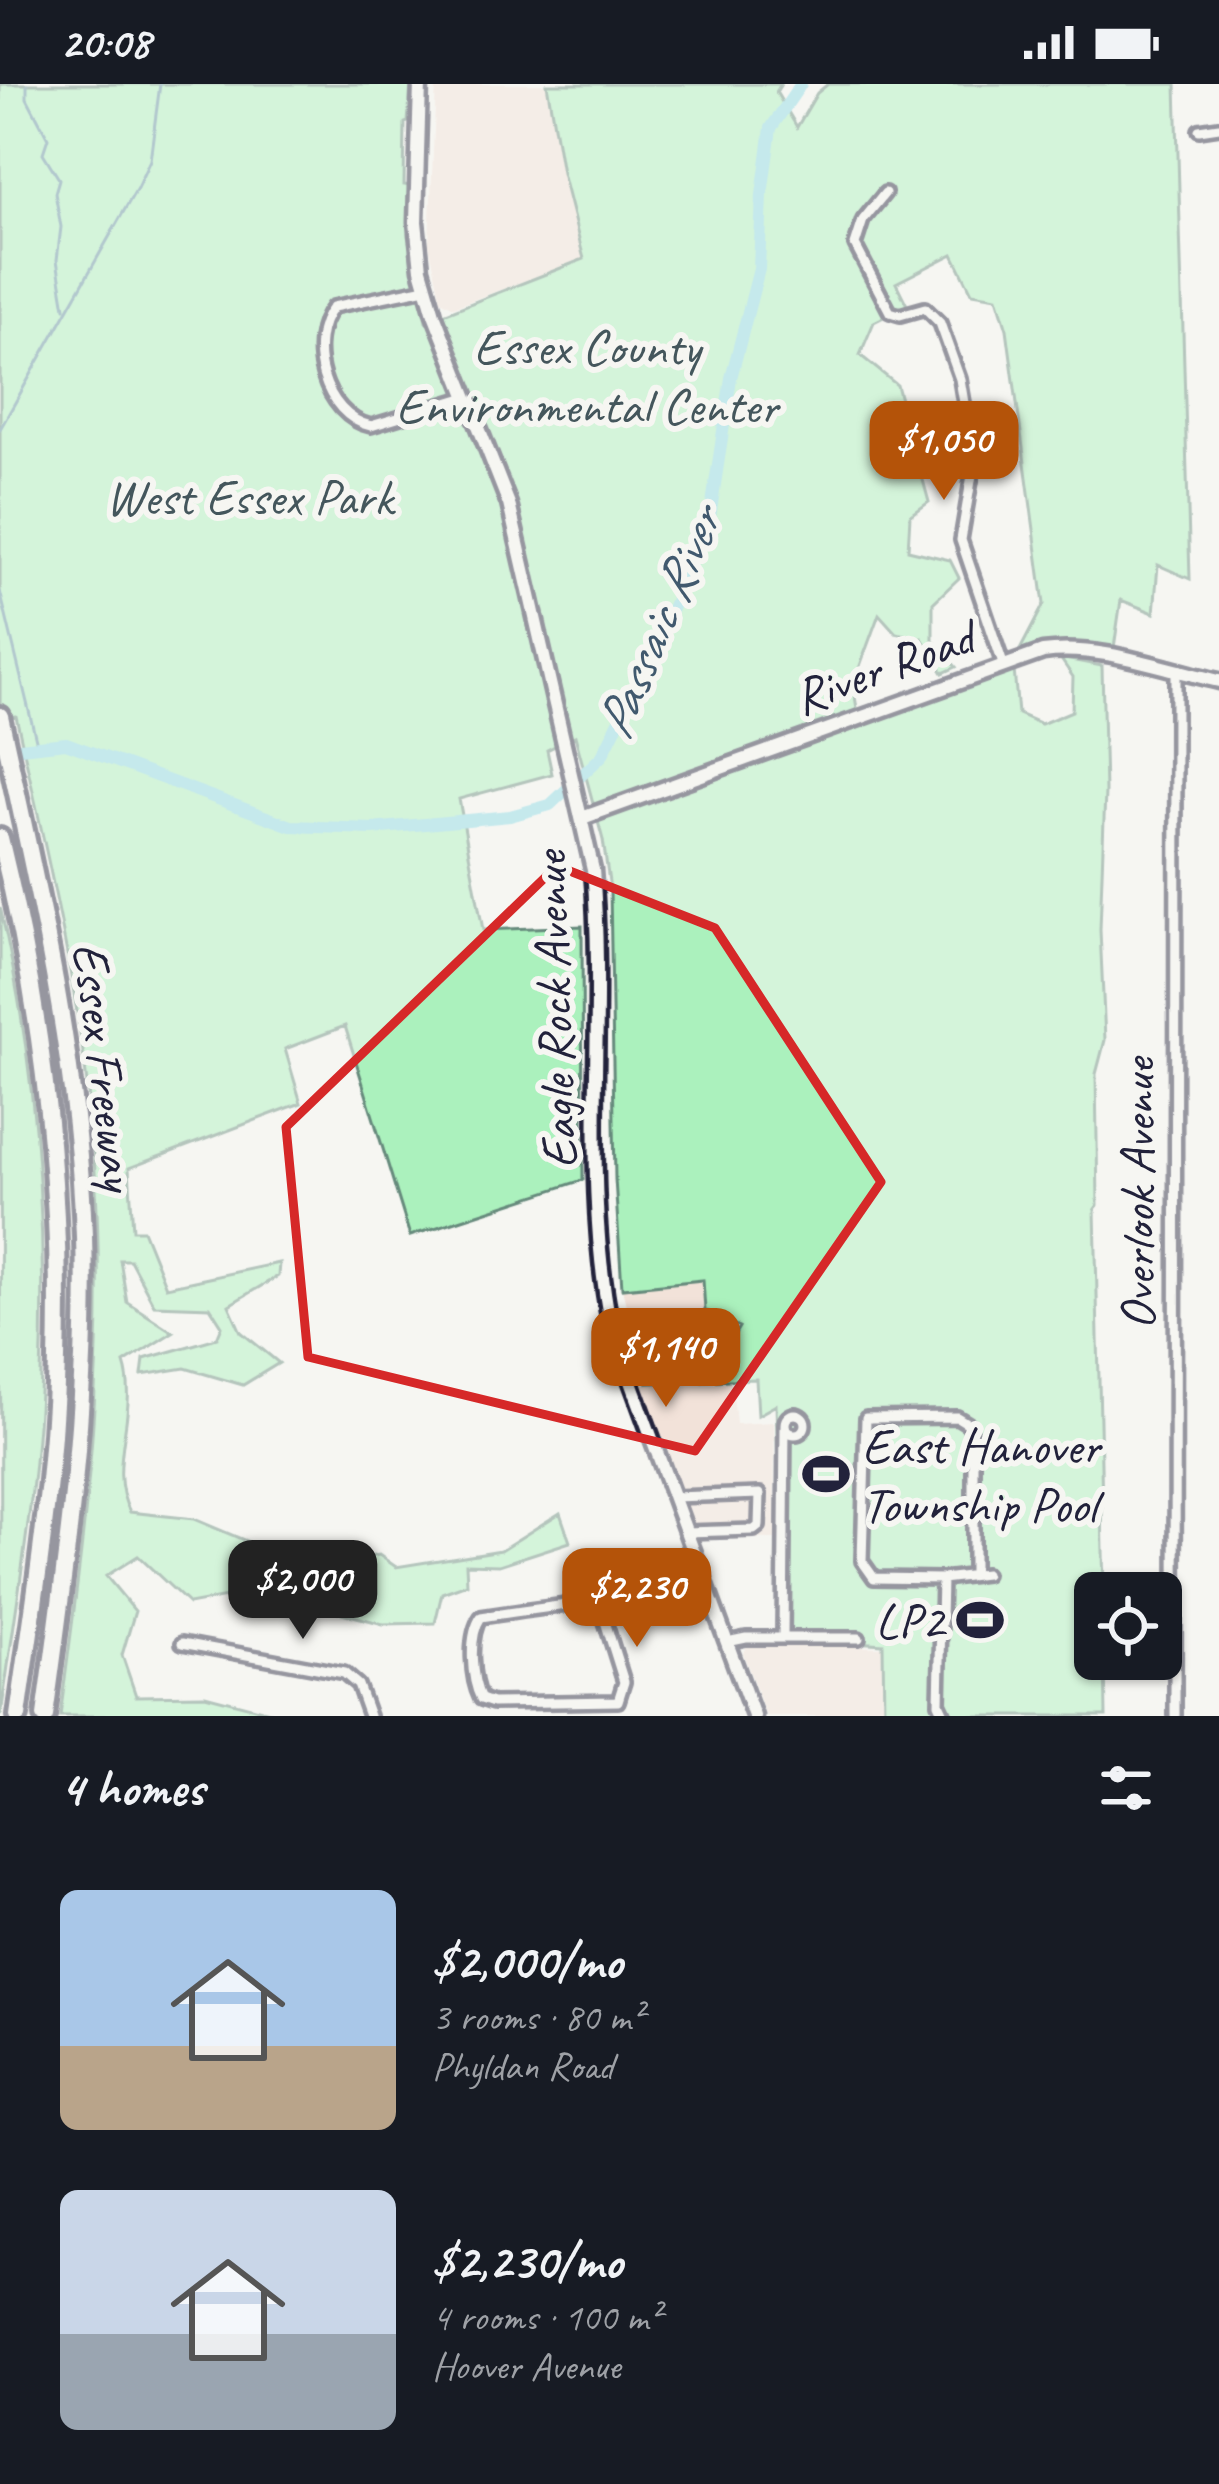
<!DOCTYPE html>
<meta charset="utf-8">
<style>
body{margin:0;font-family:Caveat,sans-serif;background:#20242c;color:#f1f3f6;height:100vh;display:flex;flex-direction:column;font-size:45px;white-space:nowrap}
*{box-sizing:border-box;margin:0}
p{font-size:39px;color:#9ea1a6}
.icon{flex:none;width:66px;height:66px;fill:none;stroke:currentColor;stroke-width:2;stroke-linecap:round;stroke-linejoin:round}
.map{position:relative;height:1632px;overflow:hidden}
.drawer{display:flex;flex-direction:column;background:#171b24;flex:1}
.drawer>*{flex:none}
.controls{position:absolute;left:1074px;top:1488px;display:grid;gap:24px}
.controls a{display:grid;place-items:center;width:108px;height:108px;border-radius:18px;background:#171b24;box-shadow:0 3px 9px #0004;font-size:60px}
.price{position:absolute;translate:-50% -102px;padding:0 27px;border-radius:24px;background:#b45309;color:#fff;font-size:39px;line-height:78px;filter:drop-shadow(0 3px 6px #0008)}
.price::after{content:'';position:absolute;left:50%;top:72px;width:36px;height:27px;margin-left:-18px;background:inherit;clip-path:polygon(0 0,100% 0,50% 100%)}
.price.on{background:#222;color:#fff}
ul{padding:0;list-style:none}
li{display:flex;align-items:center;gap:36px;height:300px;padding:0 60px}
li span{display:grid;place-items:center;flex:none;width:336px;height:240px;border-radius:18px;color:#555}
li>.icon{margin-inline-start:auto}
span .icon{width:144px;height:144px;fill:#fffc;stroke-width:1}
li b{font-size:51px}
h2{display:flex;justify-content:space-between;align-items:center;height:144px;padding:0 60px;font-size:51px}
.status{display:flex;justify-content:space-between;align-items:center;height:84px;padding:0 60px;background:#171b24;direction:ltr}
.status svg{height:33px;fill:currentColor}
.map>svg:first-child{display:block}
</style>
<div class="status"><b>20:08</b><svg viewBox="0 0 49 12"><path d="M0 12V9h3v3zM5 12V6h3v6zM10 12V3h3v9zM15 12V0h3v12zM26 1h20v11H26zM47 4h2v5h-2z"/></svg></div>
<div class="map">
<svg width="1219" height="1632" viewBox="0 0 1219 1632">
<rect width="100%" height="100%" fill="#f6f6f2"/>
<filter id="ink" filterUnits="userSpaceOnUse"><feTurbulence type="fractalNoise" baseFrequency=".00833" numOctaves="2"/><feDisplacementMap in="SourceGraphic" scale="24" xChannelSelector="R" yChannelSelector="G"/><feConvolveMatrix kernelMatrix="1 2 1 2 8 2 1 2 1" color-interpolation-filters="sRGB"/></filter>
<g filter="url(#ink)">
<path fill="#f2e2d9" d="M436,0h111l15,89 22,86 -130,48 -13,-7 -12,-56z
M703,1196l36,46 -19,33 -83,-5 -15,-66z
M732,1299l4,41 38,-2 1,117 -76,-1 -57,-154z
M748,1560l134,3 1,69h-117l-23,-63z"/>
<path fill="#abf1bd" stroke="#668a7c" stroke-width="3" d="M0,0h411l-3,38 -3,1 -1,62 7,1 -3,50 18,85 158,-62 -22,-86 -15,-89h234l-5,8 21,35 20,-34 11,-9h348l14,495 -32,-14 -4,48 -33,-13 -7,48 -94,2 24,-46 -37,-275 -10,-32 -25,-4 -19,-39 -57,29 11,22 -33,17 -14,33 37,30 32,117 -19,14 -2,34 42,10 9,18 -26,25v37l23,27 -13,6 -21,-35 -26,-5 -17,-19 -26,71 5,29 155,-55 5,55 23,10 31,-13 1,-34 -13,-19 42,8 3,125 -5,139 5,110 -9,34 2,131 -3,4 9,384h-9v66h10l1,57h-222l-1,-72 -100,-7 -7,-232 -18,10 -2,-36 -108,4 -11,-29 83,5 19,-32 -34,-17 -2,-30 -81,8 -7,-109 -5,-290 -7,-49 -28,-104 -28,14 5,24 -93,25 24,131 99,-4 1,254 -173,56 -65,-210 -60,23 16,54 -172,65 4,62h10l23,57 113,-24 -1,13 -49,29 12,27 38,31 -36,22 -58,-17 -43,7 2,-16 73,-21 5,-12 -12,-19 -56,-2 -24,-45h-10l7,42 46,30 -49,31c16,49 -19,104 6,149l64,7 116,49 69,-13 17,12 105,-17 59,-37 10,29 -71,23 -33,-1 1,20 -25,9 -7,30 -52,1 -124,-33 -70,13 -51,-48 -32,20 29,35 -13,44 14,41 69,-1 80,21h-225c25,-181 47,-360 35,-544 -9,-155 -45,-305 -79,-456l-16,3z
M0,823c41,176 52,375 35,555 -8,85 -23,170 -34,254z"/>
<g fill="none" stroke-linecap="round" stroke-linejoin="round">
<path stroke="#6090a1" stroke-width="3" d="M27,0v14l21,40 -5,15 16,26 -4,14 6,34 -4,33 8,48
M0,345l137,-241 13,-28 10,-76
M0,507l37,153"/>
<path stroke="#89d9e5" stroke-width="12" d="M2,666l64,-7 225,83 81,3 138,-13 40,-11 52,-49 48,-97 59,-135 22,-146 28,-109 3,-74 9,-67 30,-44"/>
<defs>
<path id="street" d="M1199,46l20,-3
M885,109l-22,27 -8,25 35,67 10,3 25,-7 15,15 20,56 14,84 -13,77 42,124
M426,204l-93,19c-29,35 -9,109 38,119l96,-29
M785 1340a10 10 0 1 1 20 0a10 10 0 1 1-20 0Z
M674,1413l86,-3 -1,32 -5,4 -68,2
M973,1491v-127l-3,-23 -13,-8 -91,1 -4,143 12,17 68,1 43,-5
M942,1495l-3,124 6,13
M598,1515l26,83 -6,19 -125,2 -12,-4c-10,-20 -13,-63 0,-82 37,-6 75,-10 111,-16 37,-7 73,-20 110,-27
M783,1553l2,-212
M727,1558l19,-4h113
M182,1559l162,30 14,12 11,31
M1175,1632l1,-1044"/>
<path id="secondary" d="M420,0l-4,138 5,47 13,45 75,190 84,366c13,151 -12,308 18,457l143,389
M582,734l461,-166c56,-8 121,17 176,29"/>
<path id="highway" d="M0,632c38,173 78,343 84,520 5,162 -17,320 -39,480
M0,754c48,195 68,396 53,597 -7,94 -22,188 -35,281"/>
</defs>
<use href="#street" stroke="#22223b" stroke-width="18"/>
<use href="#secondary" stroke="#22223b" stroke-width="21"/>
<use href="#highway" stroke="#22223b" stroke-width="26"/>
<use href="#street" stroke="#f6f6f2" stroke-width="9"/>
<use href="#secondary" stroke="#f6f6f2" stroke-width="12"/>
<use href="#highway" stroke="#f6f6f2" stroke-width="16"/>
</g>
</g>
<path d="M0 0H1219V1632H0ZM557,782l158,62 166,254 -186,269 -387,-94 -22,-230z" fill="#f6f6f2" fill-opacity=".55" fill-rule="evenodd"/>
<path fill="none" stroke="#d62828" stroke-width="9" stroke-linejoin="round" d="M557,782l158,62 166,254 -186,269 -387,-94 -22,-230z"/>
<defs>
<symbol id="stadium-bare" viewBox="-9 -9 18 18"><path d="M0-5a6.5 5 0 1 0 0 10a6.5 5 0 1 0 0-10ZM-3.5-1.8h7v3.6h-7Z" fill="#22223b" stroke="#f6f6f2" stroke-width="2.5" paint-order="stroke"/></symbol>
</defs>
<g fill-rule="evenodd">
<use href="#stadium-bare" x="793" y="1357" width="66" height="66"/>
<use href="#stadium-bare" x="947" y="1503" width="66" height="66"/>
</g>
<g text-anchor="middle" stroke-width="12" stroke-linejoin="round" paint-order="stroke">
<g font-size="51" fill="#44565c" stroke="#f6f6f2">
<text x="587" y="280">Essex County<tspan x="587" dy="59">Environmental Center</tspan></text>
<text x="249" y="430">West Essex Park</text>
</g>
<g font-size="51" fill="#22223b" stroke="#f6f6f2">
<text transform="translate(883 582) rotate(-20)" y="18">River Road</text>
<text transform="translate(553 926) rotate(-92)" y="18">Eagle Rock Avenue</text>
<text transform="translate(106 982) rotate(83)" y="18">Essex Freeway</text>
<text transform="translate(1136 1110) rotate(-90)" y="18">Overlook Avenue</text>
</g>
<g font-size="51" fill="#22223b" stroke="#f6f6f2" text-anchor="start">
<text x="862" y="1379">East Hanover<tspan x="862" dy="59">Township Pool</tspan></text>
<text x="944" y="1554" text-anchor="end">LP2</text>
</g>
<g font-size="54" font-style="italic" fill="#41596e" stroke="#f6f6f2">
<text transform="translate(657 539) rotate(-67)" y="19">Passaic River</text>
</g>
</g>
</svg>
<div class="controls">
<a><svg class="icon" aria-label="locate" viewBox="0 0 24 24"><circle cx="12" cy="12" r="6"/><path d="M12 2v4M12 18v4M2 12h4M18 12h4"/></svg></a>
</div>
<b class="price" style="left:944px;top:419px">$1,050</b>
<b class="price" style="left:666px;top:1326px">$1,140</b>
<b class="price on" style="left:303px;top:1558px">$2,000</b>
<b class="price" style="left:637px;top:1566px">$2,230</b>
</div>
<section class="drawer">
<h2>4 homes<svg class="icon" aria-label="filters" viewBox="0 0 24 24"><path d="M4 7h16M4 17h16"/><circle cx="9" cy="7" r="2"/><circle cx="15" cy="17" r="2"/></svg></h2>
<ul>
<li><span style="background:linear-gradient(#a9c7e8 65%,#b9a48a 0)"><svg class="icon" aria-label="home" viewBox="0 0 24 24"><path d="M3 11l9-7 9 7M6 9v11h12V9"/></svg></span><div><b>$2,000/mo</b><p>3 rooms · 80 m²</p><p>Phyldan Road</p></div></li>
<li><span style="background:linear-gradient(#c9d6e8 60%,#9aa5b1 0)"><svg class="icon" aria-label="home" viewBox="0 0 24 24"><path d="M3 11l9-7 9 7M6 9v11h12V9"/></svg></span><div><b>$2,230/mo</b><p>4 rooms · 100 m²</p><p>Hoover Avenue</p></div></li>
</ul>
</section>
